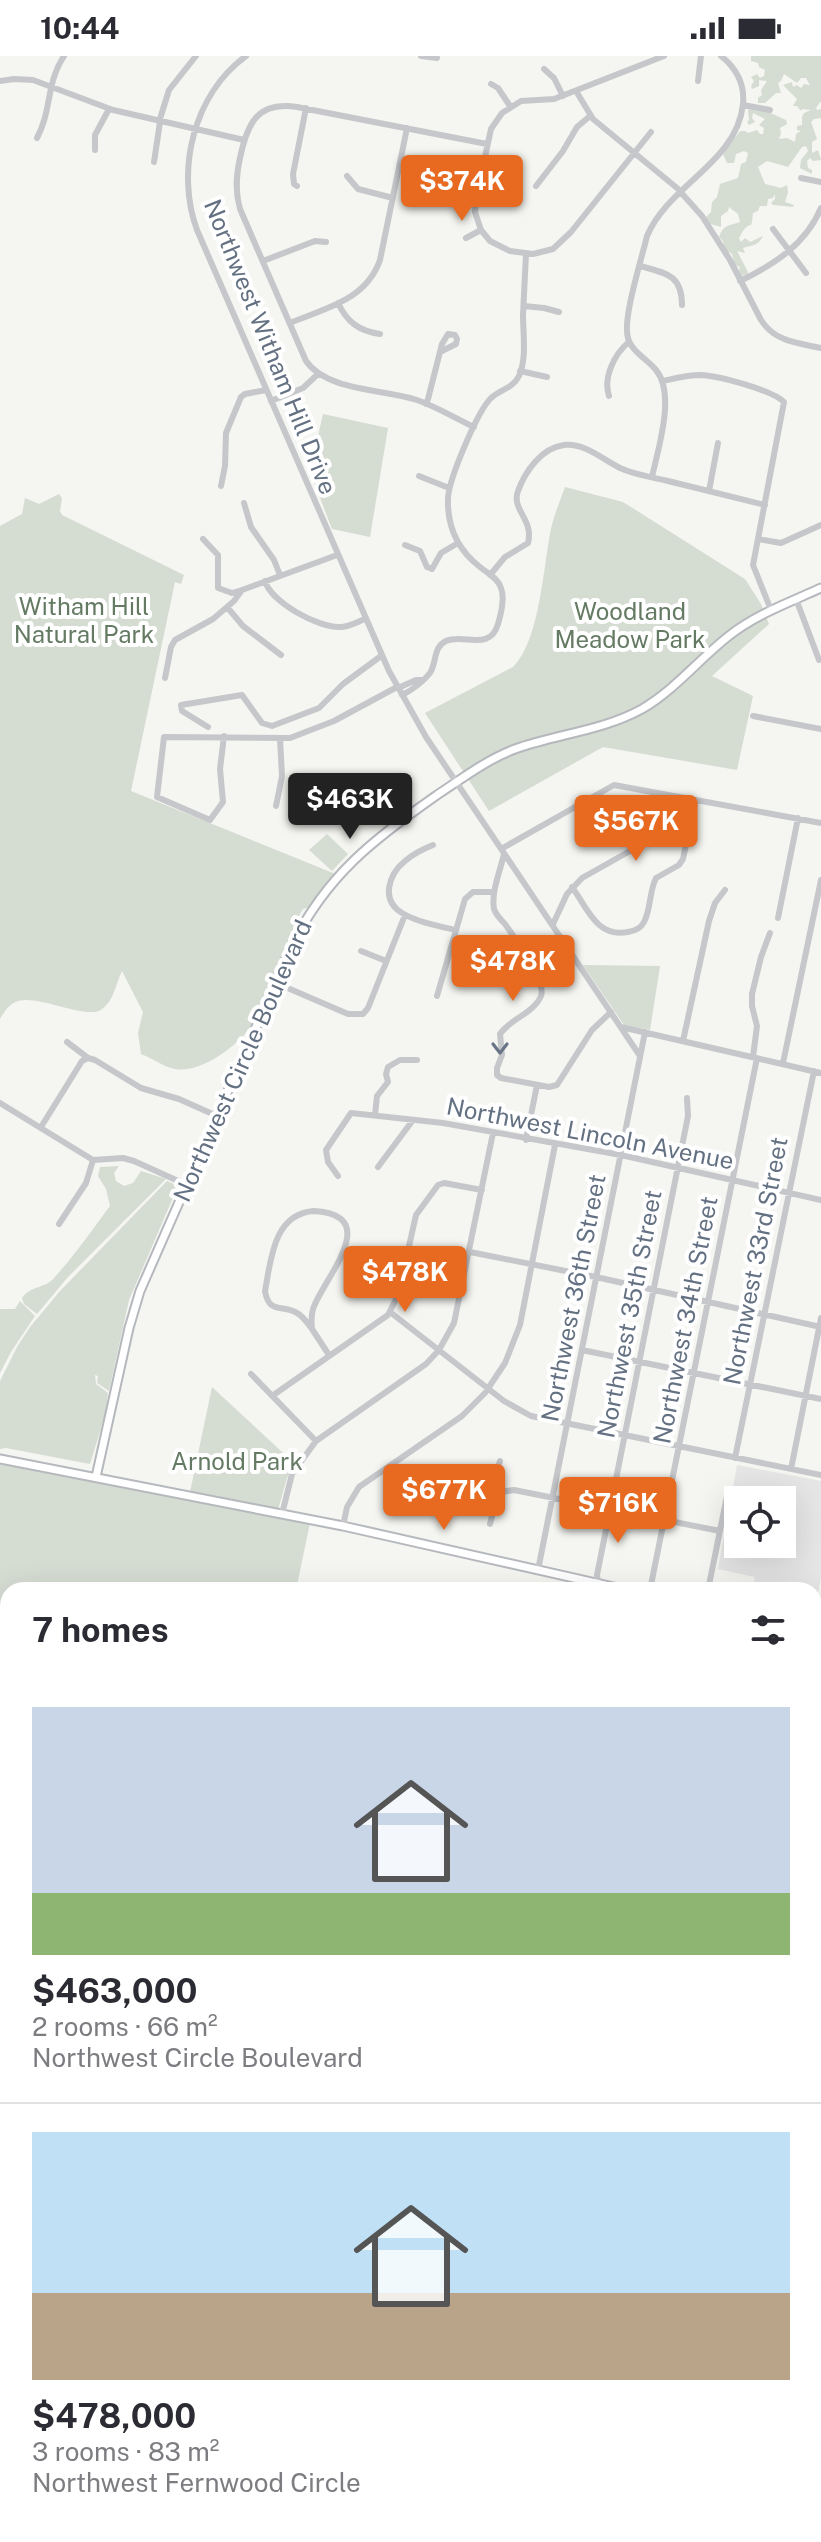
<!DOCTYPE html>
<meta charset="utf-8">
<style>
body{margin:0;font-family:"Public Sans",sans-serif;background:#f7f7f7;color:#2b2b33;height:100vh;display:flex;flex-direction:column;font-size:30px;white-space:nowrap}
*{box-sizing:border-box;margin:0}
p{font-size:26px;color:#7c7c81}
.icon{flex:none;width:44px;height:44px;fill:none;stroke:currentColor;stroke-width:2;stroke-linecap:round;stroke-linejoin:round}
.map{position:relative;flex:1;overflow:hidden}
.sheet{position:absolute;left:0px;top:1526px;width:822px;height:960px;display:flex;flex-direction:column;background:#fff;border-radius:24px 24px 0 0;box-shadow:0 8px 32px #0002}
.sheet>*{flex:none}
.tools{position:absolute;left:724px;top:1430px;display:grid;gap:16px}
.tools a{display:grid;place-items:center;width:72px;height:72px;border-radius:0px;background:#fff;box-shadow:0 8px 32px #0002;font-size:40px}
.price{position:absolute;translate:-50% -68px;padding:0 18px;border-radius:8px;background:#e76a20;color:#fff;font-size:26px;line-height:52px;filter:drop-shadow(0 2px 4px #0008)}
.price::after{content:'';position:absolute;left:50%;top:48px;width:24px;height:18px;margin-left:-12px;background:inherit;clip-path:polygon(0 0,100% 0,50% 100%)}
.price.on{background:#222;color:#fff}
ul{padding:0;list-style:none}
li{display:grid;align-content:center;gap:16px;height:424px;padding:0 32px}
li+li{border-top:2px solid #e1e1e2}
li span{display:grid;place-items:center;height:248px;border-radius:0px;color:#555}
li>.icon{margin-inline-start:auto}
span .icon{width:144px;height:144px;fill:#fffc;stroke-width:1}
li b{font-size:34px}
h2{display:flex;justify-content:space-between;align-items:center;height:96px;padding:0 32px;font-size:34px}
.status{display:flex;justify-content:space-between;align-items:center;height:56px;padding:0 40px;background:#fff;direction:ltr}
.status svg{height:22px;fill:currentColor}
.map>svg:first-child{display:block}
</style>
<div class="status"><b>10:44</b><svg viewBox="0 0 49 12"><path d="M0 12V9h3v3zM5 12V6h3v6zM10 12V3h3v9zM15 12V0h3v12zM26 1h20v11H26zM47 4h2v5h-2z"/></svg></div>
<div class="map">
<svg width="821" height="2486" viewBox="0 0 821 2486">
<rect width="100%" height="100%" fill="#f5f5f1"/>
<path fill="#e5e6e5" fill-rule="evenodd" d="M737,1409l84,16v97l-7,35v-23h-62l3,-13 -37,-8zM738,1444h44v44h-44z
M814,1882l7,1v603h-420l2,-8h411z"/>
<path fill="#d5dcd2" d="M751,0h70v45l-5,7 1,2 4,-1v9l-7,1 -3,3 6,17 -5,3v11l6,-3 3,10 -8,1 -3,-3 -3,3 1,7 4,2v4l-12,-6 1,-8 7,-9 -2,-5 -4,1 -14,20 -21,-6 -9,6 7,17 16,4 6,-3 1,7 -3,10 9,3 -1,2 -20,-2 -2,-2 4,-4v-5l-2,4 -5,1 -1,7h-7l-2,5 -5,2c-2,20 -1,6 -10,18 -2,2 -2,5 -4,7l2,4 4,-4 5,4 13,-6c-5,10 -11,9 -20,12l2,5 -8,-2 11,21v2l-7,2 -3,-3 2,-6 -5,-2 -3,-11 -8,-5 -1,-8 -4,-4c5,-13 10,-11 21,-15l-2,-8 -9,-7 -1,4 -7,5v11l-14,-4 -1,-6 5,-5 1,-10 5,-5 3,-13 18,-6 3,-14 5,-2 2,-9 -4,-2 -8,3 -2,9h-7l-4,-9 17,-23h5l3,2 9,-3 3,4h3l1,-6 -5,-3 6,-6 -12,-6 -1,5 3,4 -6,3 -2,-3 2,-2 -1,-10 2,-1 8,2 6,-1 22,10 1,4 -7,4 1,5 -2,6 8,-1 8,4 1,-8 5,-3 -4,-1v-4l5,-1v-8l2,-4 7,-3 -9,-1 -1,2 -4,-5h-4l4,-7 -14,-14 9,-3 1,5 4,-2 4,3 3,-4 6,1 -4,-7h-5l-4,5 -13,-9 -3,7 -3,2 3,10h-5l-11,10h-7v-5l4,-3 -1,-5 6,-9 -8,-1v6l-7,3 -1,-3 3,-5 -3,-4 6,-3 3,4 4,-2 1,-6 -6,-3 -1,-4 -7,-2z
M323,358l65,14 -18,109 -38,-8 -22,-57z
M565,431l58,15 122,77 16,25 8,20 -57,52 41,20 -16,74 -134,-23 -114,64 -64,-98 88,-46c27,-27 30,-100 38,-138 3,-14 9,-28 14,-42z
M59,438l3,4 -2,13 2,4 122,60 -3,9 -6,-2 -44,209 207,84 -24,31 -11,3 -6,10 6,5c-16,35 -31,74 -54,105 -13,18 -50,45 -74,40 -11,-2 -23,-11 -34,-15l-3,-21 5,-21 -21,-41c-6,12 -8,30 -20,38 -16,13 -72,-20 -90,-5 -5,3 -9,10 -12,15v-493l22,-12 3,-16 14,6z
M327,778l21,20 -16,17 -23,-21z
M583,909l77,1 -10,64 -26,-5z
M119,1110l-5,7 2,8 8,5 9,-3 8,-12 25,8 -98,98 -31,37 -13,-10 -2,-6c8,-12 24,-10 32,-20 21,-23 38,-48 56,-72l-4,-17 -8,-13 2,-9z
M167,1125l11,5 -49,114 -20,91 -12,-8 1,-7 -3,-1 1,9 12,9 -2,19 -16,52 -84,-16 -6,1v-68l17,-34 13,-20 30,-36z
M20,1245l15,15 -24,36 -11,21v-64h15z
M212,1331l82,76 -7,15 -9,32 -88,-18z
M0,1408l310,59 -14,67h-288v230l-8,-1z
M0,1813l8,2v183l-8,-9z
M0,2129l8,3v124l-8,-6z
M821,2238v102l-7,-2v-96z
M0,2284l8,1v115l-8,-1z"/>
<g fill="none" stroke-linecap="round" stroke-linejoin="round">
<path stroke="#bec6cd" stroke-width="2" d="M0,1947l4,4 4,19
M420,2478l2,8"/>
<defs>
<path id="major" d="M0,1403l343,67 284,64
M96,1421l33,-149 11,-37 152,-346c36,-71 81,-105 145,-150 26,-17 49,-35 78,-46 42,-15 87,-18 127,-40 34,-20 57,-50 88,-74 27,-21 60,-33 91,-47
M814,1572l7,2
M398,2486l1,-8"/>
</defs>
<use href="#major" stroke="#b5b8bd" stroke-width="11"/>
<path stroke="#c5c7cb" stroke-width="6" d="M246,0c-52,38 -71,114 -49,174l192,441 37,66 214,319
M421,0l16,2
M544,13l10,9 9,18
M0,25l14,-2 19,1 80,30 131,30
M698,25l3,-25
M491,28l7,4 12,18
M576,35l17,28 84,69 25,28 28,44 31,60c14,22 37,23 60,28
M743,49l27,5
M159,66l10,-32 27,-34
M651,76l-80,100 -18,17 -20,5 -23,-3 -20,-10 -9,-11 -6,-18 2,-18 14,-65 11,-16 19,-12 33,-2 110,-43
M37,82c15,-28 9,-55 27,-82
M95,94v-15l14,-26
M154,106l6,-40
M347,120l11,13 35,9
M801,122l20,4
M297,130l-3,-2 -1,-10 13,-66
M536,130l27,-35 14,-24 13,-11
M773,173l33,44
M466,182l15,-8
M263,205l52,-20 11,1
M640,210c25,7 42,8 42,39
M740,225c35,-17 66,-37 81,-73
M338,247c9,19 21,28 42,31
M524,250l20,2 15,4
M290,267c36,-15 76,-23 90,-63l27,-132
M520,315l27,6
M663,325c13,-3 25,-6 38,-6 18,1 71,15 83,27l-31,163 18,45
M609,340c-6,-18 5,-42 20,-54
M271,345l32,-13 15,-14
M426,348l2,-5 14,-55 6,-10 7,1 2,4 -1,5 -16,8
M474,371c-19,-9 -37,-20 -57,-27 -34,-11 -90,-9 -111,-39l-66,-152c-5,-18 -4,-33 0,-51 7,-34 17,-57 57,-51l190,37
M419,420l30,12
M652,421c6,-28 24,-83 4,-107 -8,-10 -25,-19 -28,-32 -6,-19 14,-80 19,-102 22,-52 90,-73 96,-132 2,-21 -7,-36 -22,-48
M221,430l4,-20 1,-33 15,-36 4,-3 21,-4
M709,435l9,-48
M244,447l7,24 23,33 6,15
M203,483l15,16v33l14,5 10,-3
M758,483l23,4 40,-18
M405,489l15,6 7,16 5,2 9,-16 17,-10
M490,519l15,-18 23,-14c6,-24 -17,-33 -10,-52 7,-19 23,-43 46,-46 21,-2 38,14 56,23 15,7 32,9 48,13 32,8 64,16 97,24
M265,525c6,21 53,47 75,46 9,0 17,-5 25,-8
M796,543l23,61
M227,551l16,19 38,29
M165,622l6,-31 4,-7 38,-21 21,-18 8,-11 95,-35
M398,632l18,-8h7
M402,639c12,-6 20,-12 28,-22 7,-11 3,-26 16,-32 17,-8 44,11 52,-17 3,-10 7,-26 3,-36 -3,-10 -14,-15 -21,-21 -22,-17 -33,-41 -32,-69 1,-19 29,-86 43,-100 9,-8 22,-10 28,-22 8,-18 4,-42 4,-61 1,-20 2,-40 3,-61
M753,660l68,13
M208,671l-26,-16 -1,-6 61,-10 20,28 10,3 47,-18 24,-24 38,-28
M224,680l-4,33 3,33 -13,18 -53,-23 7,-60 126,1 44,-17 63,-34
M276,750l6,-30 -2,-37
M433,789c-10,4 -20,9 -28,16 -16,13 -25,39 -3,52 15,9 36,13 54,17
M501,793l113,-64 207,38
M504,798c-4,18 -13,38 -10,55 2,6 7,11 11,15 9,13 42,57 36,72 -7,17 -31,23 -41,38l2,21 -5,13v7l4,3 48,9 8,-2 35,-55 19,-18
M572,831c15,20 24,51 56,45 7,-1 13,-4 16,-10 7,-13 5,-30 12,-44l23,-13 4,-6 9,-43
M778,862l20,-100
M553,868l14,-30 15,-16 110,-62 4,-16
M361,895l25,10
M276,927l72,31h15l5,-6 37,-93
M437,940l28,-97 8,-7h20
M621,971l200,46
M683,985l26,-120 6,-18 10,-13
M67,986l21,16
M753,1001l4,-31 -5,-20v-12l9,-37 9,-24
M783,1007l38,-183
M0,1047l93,57 30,-2 11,3 53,24
M375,1059l2,-19 11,-14 -2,-8 2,-7 12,-7h17
M41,1071l41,-66 6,-3 7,2 46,28 38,11 38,17
M526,1084l11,-55
M378,1111l35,-47
M338,1120l-10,-14 -2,-12 25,-37 92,10 178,32 200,45
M313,1155c69,3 15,63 2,93 -4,8 -4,16 -3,25 -4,-5 -9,-13 -15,-16 -14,-9 -28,2 -32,-22 6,-31 8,-76 48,-80z
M59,1168l27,-41 7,-23
M470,1196l126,25 225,50
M390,1256l114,89 27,15 290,59
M312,1273l17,26
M582,1294l239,49
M251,1318l65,67
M272,1340l116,-81 10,-20 18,-80 22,-30 6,-2 38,7
M735,1402l79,-387
M791,1413l30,-151
M424,1454l15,-16 14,-6h12l22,6 27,-4 206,41
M282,1458l10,-40 24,-33 110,-77 13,-14 15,-27 39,-190
M490,1468c7,-21 2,-42 10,-63
M343,1470l4,-19 12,-20 103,-71 23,-23 20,-30 15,-38 35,-180
M538,1514l107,-538
M598,1528l-1,-9 91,-459 -1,-18
M650,1534l107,-532
M708,1534l19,-94
M814,1582l7,-36
M814,1649l7,2
M814,1733l7,1
M0,1795l8,2
M814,1824l7,2
M814,1956l7,-34 -5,-24 5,-23
M814,1968l7,1
M814,2145l7,2
M814,2349l7,1
M353,2478l40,8
M243,2486l13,-8
M690,2486l2,-8"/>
<use href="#major" stroke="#fff" stroke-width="7"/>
<path stroke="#a3a7ae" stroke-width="2" stroke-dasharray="12 6" stroke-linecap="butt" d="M0,2126l8,3
M814,2357l7,1"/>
</g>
<defs><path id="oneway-chevron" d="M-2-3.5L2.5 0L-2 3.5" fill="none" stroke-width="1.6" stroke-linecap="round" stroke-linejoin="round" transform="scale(2)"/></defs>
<use stroke="#697587" href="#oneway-chevron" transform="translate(500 992) rotate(90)"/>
<g text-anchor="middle" stroke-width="8" stroke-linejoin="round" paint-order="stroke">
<g font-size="24" fill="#647183" stroke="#fff">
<text transform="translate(270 291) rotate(68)" y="8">Northwest Witham Hill Drive</text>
<text transform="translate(243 1005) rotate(-66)" y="8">Northwest Circle Boulevard</text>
<text transform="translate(590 1078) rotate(11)" y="8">Northwest Lincoln Avenue</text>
<text transform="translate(756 1205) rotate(-79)" y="8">Northwest 33rd Street</text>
<text transform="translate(574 1242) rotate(-79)" y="8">Northwest 36th Street</text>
<text transform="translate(630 1258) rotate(-79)" y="8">Northwest 35th Street</text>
<text transform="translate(686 1264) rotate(-79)" y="8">Northwest 34th Street</text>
</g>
<g font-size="24" fill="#647a63" stroke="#fff">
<text x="84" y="559">Witham Hill<tspan x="84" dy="28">Natural Park</tspan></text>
<text x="630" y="564">Woodland<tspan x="630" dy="28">Meadow Park</tspan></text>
<text x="237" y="1414">Arnold Park</text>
</g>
</g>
</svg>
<div class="tools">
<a><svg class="icon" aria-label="locate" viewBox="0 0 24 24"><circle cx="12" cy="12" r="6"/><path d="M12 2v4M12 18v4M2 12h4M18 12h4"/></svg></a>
</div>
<b class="price" style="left:462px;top:167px">$374K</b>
<b class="price on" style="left:350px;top:785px">$463K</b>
<b class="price" style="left:636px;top:807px">$567K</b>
<b class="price" style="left:513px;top:947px">$478K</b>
<b class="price" style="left:405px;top:1258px">$478K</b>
<b class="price" style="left:444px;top:1476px">$677K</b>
<b class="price" style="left:618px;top:1489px">$716K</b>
<section class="sheet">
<h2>7 homes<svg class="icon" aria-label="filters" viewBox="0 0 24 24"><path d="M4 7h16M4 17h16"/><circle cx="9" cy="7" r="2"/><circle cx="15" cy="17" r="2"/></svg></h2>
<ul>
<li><span style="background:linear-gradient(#c9d6e8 75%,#8fb573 0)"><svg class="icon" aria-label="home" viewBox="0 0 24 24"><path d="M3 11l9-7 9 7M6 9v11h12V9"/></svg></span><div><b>$463,000</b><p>2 rooms · 66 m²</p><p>Northwest Circle Boulevard</p></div></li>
<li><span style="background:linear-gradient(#bfe0f5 65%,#b9a48a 0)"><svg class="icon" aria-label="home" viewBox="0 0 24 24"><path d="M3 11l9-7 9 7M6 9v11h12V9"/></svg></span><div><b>$478,000</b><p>3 rooms · 83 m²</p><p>Northwest Fernwood Circle</p></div></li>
</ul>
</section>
</div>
